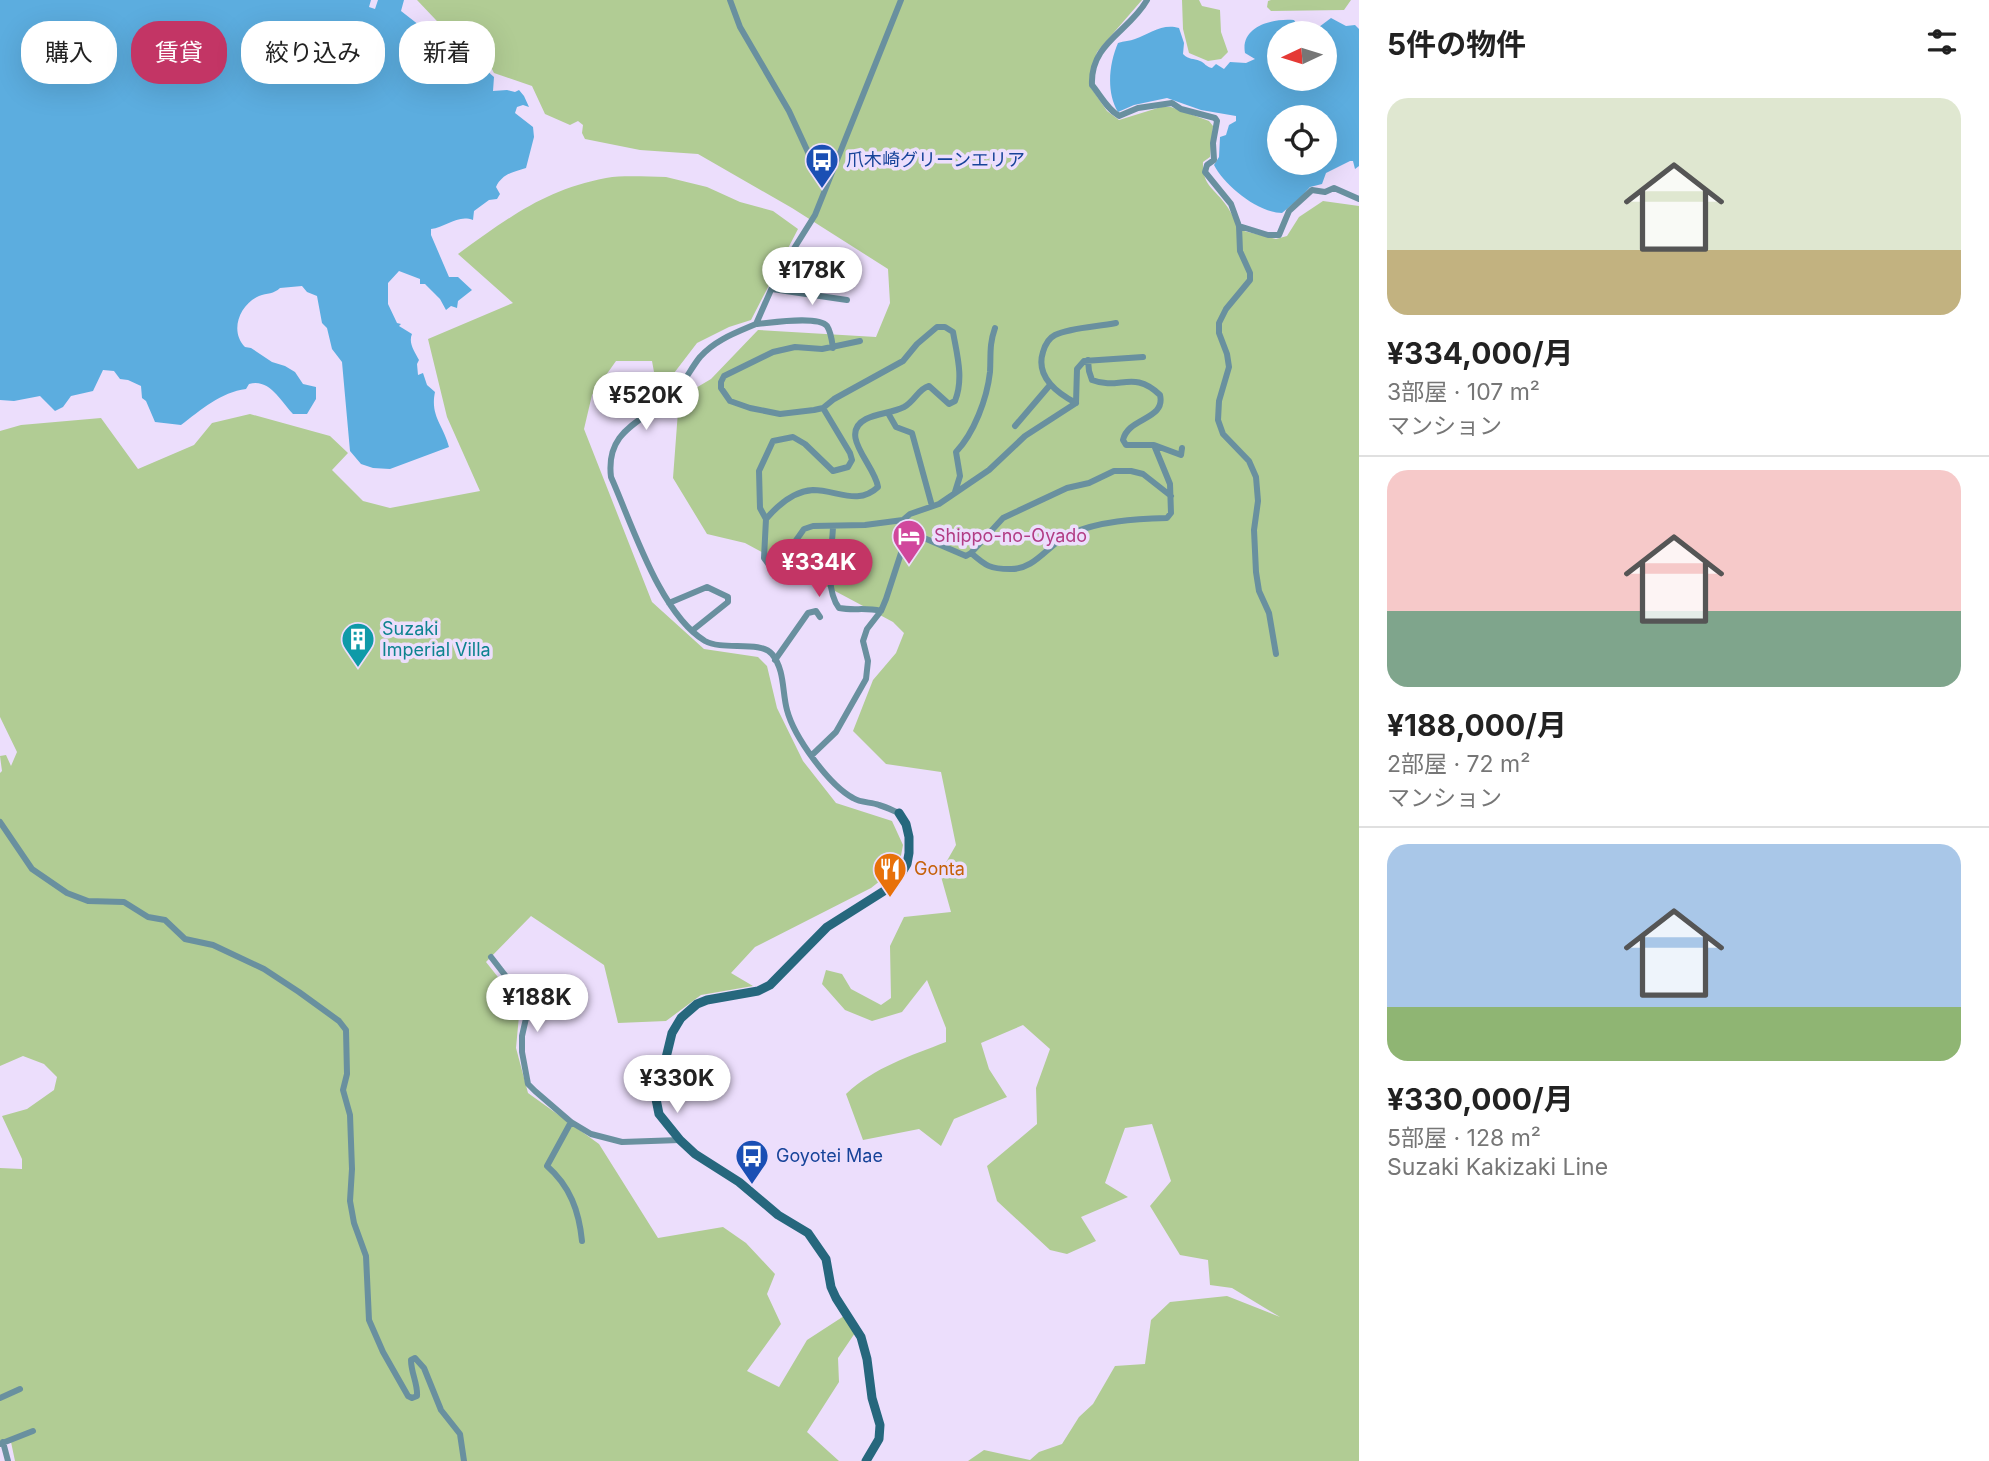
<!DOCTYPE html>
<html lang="ja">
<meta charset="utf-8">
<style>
body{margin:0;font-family:Inter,"Noto Sans JP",sans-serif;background:#f6f6f6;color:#222;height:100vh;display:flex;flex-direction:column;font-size:26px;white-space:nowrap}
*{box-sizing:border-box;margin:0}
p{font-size:23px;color:#767676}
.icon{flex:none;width:38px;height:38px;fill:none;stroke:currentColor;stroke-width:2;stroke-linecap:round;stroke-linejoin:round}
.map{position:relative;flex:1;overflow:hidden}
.details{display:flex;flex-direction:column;background:#fff;width:630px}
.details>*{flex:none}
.banner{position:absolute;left:21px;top:21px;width:665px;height:63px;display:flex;gap:14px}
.needle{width:46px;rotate:266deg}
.tools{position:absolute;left:1267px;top:21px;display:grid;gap:14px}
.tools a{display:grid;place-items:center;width:70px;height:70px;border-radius:50%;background:#fff;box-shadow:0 7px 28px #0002;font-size:35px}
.price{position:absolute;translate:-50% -60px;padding:0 16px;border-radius:24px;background:#fff;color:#222;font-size:23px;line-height:46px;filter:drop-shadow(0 2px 4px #0008)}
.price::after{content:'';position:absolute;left:50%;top:42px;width:21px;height:16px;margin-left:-10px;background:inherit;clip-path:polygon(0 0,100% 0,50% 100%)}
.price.active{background:#c33565;color:#fff}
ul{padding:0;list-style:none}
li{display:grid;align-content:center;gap:14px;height:371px;padding:0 28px}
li+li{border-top:2px solid #e0e0e0}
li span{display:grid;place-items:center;height:217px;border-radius:21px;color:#555}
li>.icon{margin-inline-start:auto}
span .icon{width:126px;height:126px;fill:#fffc;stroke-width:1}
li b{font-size:30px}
h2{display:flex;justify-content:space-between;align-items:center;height:84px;padding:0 28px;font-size:30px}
.pill{padding:0 24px;border-radius:28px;background:#fff;box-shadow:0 7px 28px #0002;font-size:24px;line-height:63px}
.pill.active{background:#c33565;color:#fff}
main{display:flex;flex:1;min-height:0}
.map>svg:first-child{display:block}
</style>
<main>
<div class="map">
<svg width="1359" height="1461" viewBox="0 0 1359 1461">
<rect width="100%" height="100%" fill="#ecdefc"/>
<path fill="#b1cc94" d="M417,0h725l-45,52 -8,33 18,26 12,9 42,-13h10l38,14 4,5 -3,31 -7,5c-1,24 12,27 23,43 6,8 9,17 14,25l36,9 11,-3 12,-19 24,-16 36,5v1255h-391l16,-11 46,10 9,-8 23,-8 17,-27 14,-13 22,-38 30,-2 6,-44 19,-18 57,-6 53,21 -48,-29 -22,-3 -2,-25 -28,-5 -30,-49 21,-25 -19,-57 -27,4 -20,55 23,14 -47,20 15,24 -29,13 -17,-4 -53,-49 -10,-35 50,-42 -1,-36 14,-39 -27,-24 -42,18 8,26 18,28 -53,22 -13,27 -22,-17 -56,11 -17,-46c29,-27 64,-38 100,-52v-14l-19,-48 -25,32 -30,9 -27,-11 -23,-26 4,-14 16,4 9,15 30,16 10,-7 -1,-52 14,-29 47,-5 -11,-39 16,-28 -15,-73 -55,-8 -33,-33 20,-51 23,-27 8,-20 -11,-11 -148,-79 -38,-9 -34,-56 6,-80 32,-19 47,-49 118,7 14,-34 -2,-34 -96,-61 -94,-54 -58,-4 -55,-11 -3,-6 1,-8 -5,-4 -8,4 -25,-11 -13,-28 -38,-13 -19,-36 -22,1z
M1182,0h17l3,6 18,4 1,22 7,20 -7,7 -13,2 -19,-8 -6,-24z
M1271,0h80l-7,10 -73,1 -4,-4 1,-6z
M666,177l41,10 33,15 33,9 25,18 -47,91 -22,7 -32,16 -26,34 -25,26 -4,-18 12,-13 -2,-11h-36l-24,34 -8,34 68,173 52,47 54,8 9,9 10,42 26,53 33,42 56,18 11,24 -4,21 -28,22 -116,59 -24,26 22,13 -52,9 -35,26 -48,2 -14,-58 -73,-49 -45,46 34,43 -4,43 12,45 71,51 59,94 65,-11 23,16 29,31 -8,20 14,30 -34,47 32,16 28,-47 37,-24 11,17 -17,25 1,24 -32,50 32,29h-824l-4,-19 -11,1v-275l22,1v-10l-20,-43 25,-7 27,-19 3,-13 -13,-13 -21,-8 -23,10v-293l2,-2 -2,-15 6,-1 5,11 6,-14 -17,-35v-286l21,-6 80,-7 37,51 56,-24 18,-22 38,-9 80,22 18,17 -16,17 31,31 27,7 90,-17 -33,-74 -19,-78 85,-36 -55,-49c50,-36 86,-64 148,-76 19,-3 41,-1 60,-1z"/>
<path fill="#5caddf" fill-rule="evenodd" d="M0,0h371l-2,7 6,2 3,-9h26l-3,11 27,21 4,-2 -1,10 11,18 7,2 7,-6 -1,-6 14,6 5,-5c8,11 10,20 20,28l-1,14 14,-1 8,2 4,-2 5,6 5,11 -6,-2 -6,2 -2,6 18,14 1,10 -8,31c-13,4 -24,6 -30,19l4,7 -3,5 -8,1 -15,11 -1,9c-15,-6 -27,7 -42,9v6l18,42h9l14,13 -14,11 -1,7 -6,-2 -5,4 -6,-11 -15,-15h-5v-5l-21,-8 -11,12v21l9,19 4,1 -2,2 13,8c-4,9 3,18 7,26l-2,4 1,11 5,-2 4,12 8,7c-5,24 8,32 14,55l-59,22 -17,-1 -12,-4 -11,-13 -8,-89 -10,-13 -5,-21 -5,-5 -5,-27 -10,-4 -5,-6 -22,2c-6,6 -13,5 -21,8 -19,8 -30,35 -14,51l6,1 21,14 13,4 10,6 8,12 13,3v12l-9,15h-14c-12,-12 -23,-36 -44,-30l-3,5c-25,3 -45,21 -65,36l-26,-3 -9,-21 -4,-3 -1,-12 -13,-6 -8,-1 -6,-8 -11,-1 -10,21 -22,5 -8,11 -8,4 -15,-15 -26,5 -14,-1z
M1331,18l15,8 9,-1 4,4v137l-4,3 -2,-8h-3l-24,12 -4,11 -12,3 -9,10 -19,16c-24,0 -58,-28 -68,-48l5,-8 1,-20 6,-2 3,-10 7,-4v-5l-35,-6 -34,-12 -33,7 -16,7c-12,-20 -9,-48 0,-69 6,-2 12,-2 17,-4 15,-5 27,-16 44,-11l5,15 -1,11c6,6 10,4 17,7 5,2 6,6 12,7l4,-4 8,5 6,-7 16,1 9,-4 -10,-6c-5,-27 28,-35 49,-33l7,11 5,2h-27v46h46v-46h-14zM1279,117h46v46h-46z"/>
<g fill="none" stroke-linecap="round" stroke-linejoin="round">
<path stroke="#69909f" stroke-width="6" d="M730,0l10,27 49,84 36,78
M1147,0c-18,32 -57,43 -55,85 9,11 15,24 27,31l19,-8 34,-5 9,6 34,9 2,3 -4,22 1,17 -7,5 -2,7 26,32 8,22 1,25 10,22v7l-24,29 -7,14v10l8,21 2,13 -10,34 -1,19 5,14 26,27 7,16 2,24 -4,29 2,42 3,19 10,22 7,41
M1239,226l29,9h11l10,-24 23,-21 13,2 9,-4 25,11
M772,289l75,11
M756,324c14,-1 62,-9 71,2 4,6 5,15 6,22
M1076,403c-19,-10 -41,-26 -33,-51 2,-7 6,-14 12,-17 17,-8 42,-8 61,-12
M1076,403l1,-34 7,-8 59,-4
M823,408l27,45 2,7 -4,7 -15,4 -28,-27 -12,-7 -20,4 -14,30 1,37 6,11 -2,39 5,7 15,7 4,-1 4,-25 12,-17 9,-3 52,-1 38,-5 7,-6 29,-10 50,-34 36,-34 51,-33
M888,413l8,14 16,6 20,73
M1015,426l35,-41
M1154,445l27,10 1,-7
M955,492l5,-16 -4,-24c18,-19 31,-53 34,-80 1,-17 -1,-27 5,-44
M766,519c12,-14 28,-28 47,-29 24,0 45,16 65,-3 -3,-22 -41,-53 -12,-68 12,-6 26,-6 38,-12 11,-6 14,-18 25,-21l20,18 6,-3c9,-23 2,-46 -2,-69l-8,-5h-8l-20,17 -14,17 -69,38 -11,9 -9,2 -34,4 -30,-6 -20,-7 -9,-13v-6l3,-6 49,-24 22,-5 27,2 38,-8
M833,527c-1,24 -9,61 6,81 16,3 25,-1 42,3
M905,536l6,-2 6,1 49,21 5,-3 32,-35 64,-30 22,-5 25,-12h17l12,3 28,22
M971,553c15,13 19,16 39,16 25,1 38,-25 60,-35 29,-13 65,-15 97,-16l4,-5 -1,-29 -16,-39h-28l-3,-5c5,-23 43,-20 37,-45 -27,-26 -40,-4 -68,-15l-3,-9 -1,-11
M669,603l38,-16 21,10v5l-35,28
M775,660l33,-47 8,-2 4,6
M812,755l24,-23 30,-53 2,-18 -5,-20 4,-12 14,-18 5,-12 18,-55 -1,-24
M899,813c-7,-3 -13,-6 -20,-8 -8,-3 -18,-2 -26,-7 -24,-13 -59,-61 -66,-88 -5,-18 -2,-40 -15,-56 -12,-14 -49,-3 -67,-13 -45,-27 -73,-117 -94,-164 -6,-50 35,-55 64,-85 10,-10 16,-24 25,-35 15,-17 35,-24 56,-33l22,-50 37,-59 86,-215
M0,822l32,47 35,24 21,8 36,1 24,15 17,3 20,19 28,6 51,24 35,23 40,29 7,9 1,44 -4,16 7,25 2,54 -2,32 4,22 12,33 3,64 14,32 25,44 4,2 5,-2c1,-12 -6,-23 -6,-36l4,-2 9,10 17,42 19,24 4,27
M491,957l34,44 2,13 -5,22v16l6,32 7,7 36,31 20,12 31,8 58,-2
M571,1122l-24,44c23,20 32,45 35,75
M0,1398l20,-9
M3,1442l5,19
M0,1444l33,-13"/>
<path stroke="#26677d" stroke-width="9" d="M866,1461l13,-22 1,-14 -8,-27 -5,-39 -6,-22 -25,-39 -5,-11 -5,-28 -18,-26 -30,-18 -39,-33 -44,-28 -15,-14 -21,-26 -3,-15 16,-66 9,-15 16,-14 10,-4 51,-9 12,-6 57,-58 68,-43 12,-20 2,-11v-16l-3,-13 -7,-11"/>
</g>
<defs>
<symbol id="bus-pin" viewBox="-11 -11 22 30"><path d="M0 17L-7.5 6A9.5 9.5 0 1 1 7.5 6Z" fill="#1a4fb4" stroke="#ecdefc"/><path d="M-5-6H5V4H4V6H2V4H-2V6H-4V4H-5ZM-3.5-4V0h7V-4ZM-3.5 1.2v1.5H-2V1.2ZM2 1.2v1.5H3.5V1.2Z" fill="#fff"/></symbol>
<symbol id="hotel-pin" viewBox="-11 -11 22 30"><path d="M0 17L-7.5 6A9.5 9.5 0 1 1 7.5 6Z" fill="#d1479c" stroke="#ecdefc"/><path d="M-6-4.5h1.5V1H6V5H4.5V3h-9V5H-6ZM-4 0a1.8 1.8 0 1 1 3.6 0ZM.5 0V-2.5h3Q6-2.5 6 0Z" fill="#fff"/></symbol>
<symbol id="building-pin" viewBox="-11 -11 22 30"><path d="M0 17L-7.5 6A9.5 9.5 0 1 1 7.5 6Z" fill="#0f9aa8" stroke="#ecdefc"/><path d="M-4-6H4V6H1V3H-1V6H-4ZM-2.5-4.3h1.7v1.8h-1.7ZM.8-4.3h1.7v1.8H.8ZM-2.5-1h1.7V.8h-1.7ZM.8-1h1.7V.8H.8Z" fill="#fff"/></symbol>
<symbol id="restaurant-pin" viewBox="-11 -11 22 30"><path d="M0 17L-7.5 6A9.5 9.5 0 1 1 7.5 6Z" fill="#e8710a" stroke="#ecdefc"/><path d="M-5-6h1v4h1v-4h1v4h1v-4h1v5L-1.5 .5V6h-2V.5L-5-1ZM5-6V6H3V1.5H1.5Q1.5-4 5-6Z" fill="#fff"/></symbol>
</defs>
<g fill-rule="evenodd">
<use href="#bus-pin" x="803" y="141" width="38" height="52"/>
<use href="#hotel-pin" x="890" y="517" width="38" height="52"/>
<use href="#building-pin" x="339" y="620" width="38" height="52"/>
<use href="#restaurant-pin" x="871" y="850" width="38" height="52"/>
<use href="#bus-pin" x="733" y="1137" width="38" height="52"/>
</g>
<g text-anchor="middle" stroke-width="7" stroke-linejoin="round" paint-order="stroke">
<g font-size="18" fill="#164399" stroke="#ecdefc" text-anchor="start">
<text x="846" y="166">爪木崎グリーンエリア</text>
<text x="776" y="1162">Goyotei Mae</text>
</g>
<g font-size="18" fill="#b23c85" stroke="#ecdefc" text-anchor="start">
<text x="934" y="542">Shippo-no-Oyado</text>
</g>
<g font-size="18" fill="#0d838f" stroke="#ecdefc" text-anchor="start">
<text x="382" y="635">Suzaki<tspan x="382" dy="21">Imperial Villa</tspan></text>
</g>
<g font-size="18" fill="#c56008" stroke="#ecdefc" text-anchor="start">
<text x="914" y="875">Gonta</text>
</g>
</g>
</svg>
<div class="tools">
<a><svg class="needle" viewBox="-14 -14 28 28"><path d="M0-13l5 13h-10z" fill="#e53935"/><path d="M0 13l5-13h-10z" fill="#767676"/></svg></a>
<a><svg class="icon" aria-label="locate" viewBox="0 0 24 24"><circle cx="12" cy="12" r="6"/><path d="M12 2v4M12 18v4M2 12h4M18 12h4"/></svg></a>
</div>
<b class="price" style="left:812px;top:307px">¥178K</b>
<b class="price" style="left:646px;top:432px">¥520K</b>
<b class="price active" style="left:819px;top:599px">¥334K</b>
<b class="price" style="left:537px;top:1034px">¥188K</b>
<b class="price" style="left:677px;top:1115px">¥330K</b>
<div class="banner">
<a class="pill">購入</a>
<a class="pill active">賃貸</a>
<a class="pill">絞り込み</a>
<a class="pill">新着</a>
</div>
</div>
<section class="details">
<h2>5件の物件<svg class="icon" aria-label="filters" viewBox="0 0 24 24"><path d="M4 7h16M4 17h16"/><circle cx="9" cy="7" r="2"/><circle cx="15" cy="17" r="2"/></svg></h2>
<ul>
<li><span style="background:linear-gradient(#dfe7d0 70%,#c2b280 0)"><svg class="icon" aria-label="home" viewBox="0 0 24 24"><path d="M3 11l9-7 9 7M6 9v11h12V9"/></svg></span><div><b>¥334,000/月</b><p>3部屋 · 107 m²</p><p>マンション</p></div></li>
<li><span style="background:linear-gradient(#f6c9c9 65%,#7fa58c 0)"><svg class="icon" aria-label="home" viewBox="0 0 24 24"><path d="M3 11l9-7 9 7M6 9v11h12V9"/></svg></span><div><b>¥188,000/月</b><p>2部屋 · 72 m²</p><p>マンション</p></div></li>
<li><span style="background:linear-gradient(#a9c7e8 75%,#8fb573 0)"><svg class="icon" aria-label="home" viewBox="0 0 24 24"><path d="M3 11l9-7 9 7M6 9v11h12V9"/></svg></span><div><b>¥330,000/月</b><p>5部屋 · 128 m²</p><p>Suzaki Kakizaki Line</p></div></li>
</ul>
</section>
</main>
